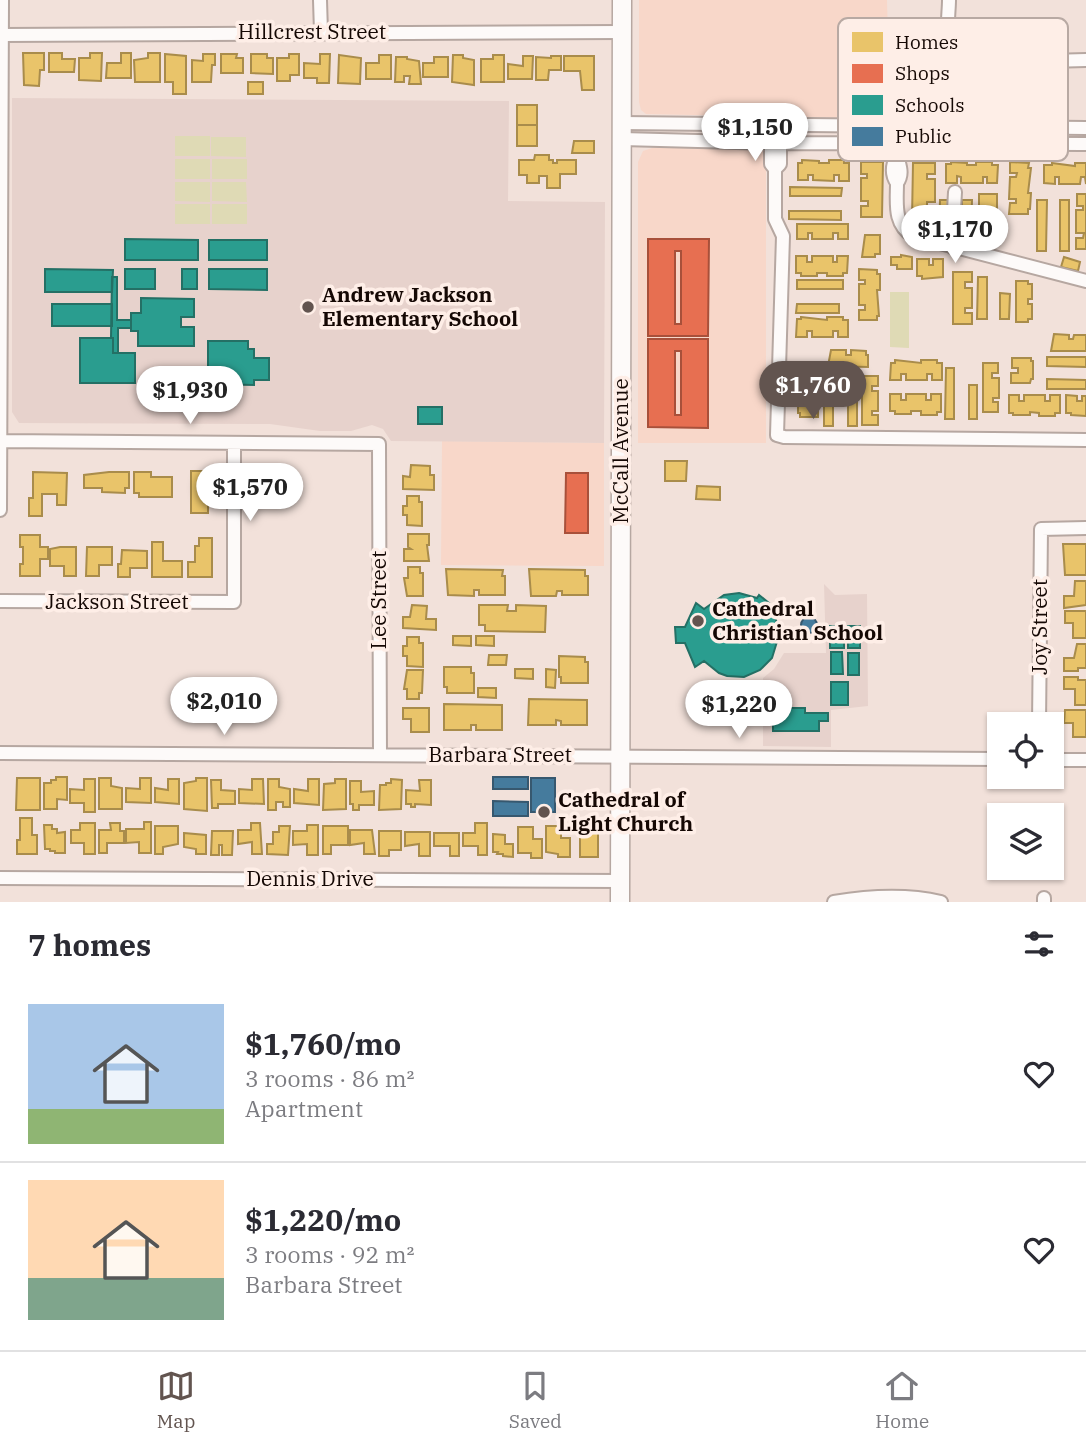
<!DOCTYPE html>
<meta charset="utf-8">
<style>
body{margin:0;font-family:"IBM Plex Serif",serif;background:#f7f7f7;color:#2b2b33;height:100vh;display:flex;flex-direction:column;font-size:26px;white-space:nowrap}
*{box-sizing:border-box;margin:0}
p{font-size:23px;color:#7c7c81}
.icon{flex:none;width:38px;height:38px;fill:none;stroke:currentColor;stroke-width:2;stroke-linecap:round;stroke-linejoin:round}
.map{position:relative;height:902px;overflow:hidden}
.side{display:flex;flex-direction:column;background:#fff;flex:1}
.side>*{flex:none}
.buttons{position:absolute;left:987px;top:712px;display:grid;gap:14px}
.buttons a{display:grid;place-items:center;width:77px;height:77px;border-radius:0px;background:#fff;box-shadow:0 2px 5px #0004;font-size:35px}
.price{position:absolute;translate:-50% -60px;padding:0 16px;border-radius:24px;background:#fff;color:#222;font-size:23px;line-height:46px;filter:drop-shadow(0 2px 4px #0008)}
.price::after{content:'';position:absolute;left:50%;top:42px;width:21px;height:16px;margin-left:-10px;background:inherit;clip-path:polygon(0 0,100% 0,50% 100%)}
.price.active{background:#62544f;color:#fff}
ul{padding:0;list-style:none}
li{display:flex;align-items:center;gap:21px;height:175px;padding:0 28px}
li+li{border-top:2px solid #e1e1e2}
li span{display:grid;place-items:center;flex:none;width:196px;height:140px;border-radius:0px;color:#555}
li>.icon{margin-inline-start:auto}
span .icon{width:84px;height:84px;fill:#fffc;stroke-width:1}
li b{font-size:30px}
h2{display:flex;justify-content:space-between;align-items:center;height:84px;padding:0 28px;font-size:30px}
.tab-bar{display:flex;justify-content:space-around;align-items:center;height:98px;border-top:2px solid #e1e1e2;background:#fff;font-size:19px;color:#7c7c81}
.tab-bar a{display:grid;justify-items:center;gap:4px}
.tab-bar .active{color:#62544f}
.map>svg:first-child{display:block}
</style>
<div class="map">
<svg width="1086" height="902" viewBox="0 0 1086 902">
<rect width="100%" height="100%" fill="#f2e1da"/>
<path fill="#f8d7c9" d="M639,0h248l3,119 -244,-5 -5,-4 -2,-8z
M655,147l111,1v295h-128v-281l5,-11z
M442,441l162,2v123l-163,-1z"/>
<path fill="#e7d2cc" d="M12,98l497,3 -1,100 97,1 -1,241 -213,-2 -8,-12 -11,-4 -21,6h-31l-50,-7 -251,-1 -7,-11z
M824,584l11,11 32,-1 1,112 -37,4v37l-68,-1v-68l11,-9 10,-16h42z"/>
<path fill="#dfdab5" d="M175,136h35v20h-35z
M211,137h35v20l-35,-1z
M175,159h35v20h-35z
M212,159h35v20h-35z
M175,182h35v20l-35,-1z
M212,182h34l1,20 -35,-1z
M175,204h35v20h-35z
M212,204h35v20h-35z
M890,292h19v56l-19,-1z"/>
<path fill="#e9c46a" stroke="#a98c4b" stroke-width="2" d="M23,53h21v17h-4l-1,16 -15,-1z
M49,53h13v6h13l-1,13h-25z
M90,53h12l-1,28 -22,-1v-22h11z
M121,53h10v25h-25l1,-15h14z
M148,53h12v29h-25l-1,-22 14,-2z
M165,54l21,2v38h-13v-12h-8z
M203,54h12v11h-3l-1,17h-19v-22l11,1z
M221,54h16l-1,4h7v15h-22z
M251,54h16v4h6v16l-22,-1z
M289,54h10v21h-9v6h-13v-23h12z
M320,54h10l-1,29h-12v-5h-13v-15l16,1z
M339,55l22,3 -1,26 -22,-1z
M379,55h12v24h-25v-16h13z
M453,55h10v3l11,2v25l-22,-3z
M493,55h11v27h-23v-23h12z
M523,56h10l-1,23h-24v-15l15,2z
M551,56h10v14h-12l-1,10h-12v-23l15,1z
M564,56h30v34h-12l-2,-19h-16z
M396,57h11v2l12,2 2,23h-12l1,-8h-6v6h-9z
M434,57h14v20h-25v-14h11z
M248,82h15v12h-15z
M517,105h20v20h-20z
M517,125h20v21h-20z
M574,141h20v12h-22z
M535,155h14v5h4v3h4v-3h19v14h-16v14h-13v-12h-8v7h-12v-8h-8v-15h15z
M802,160l17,1v2h10v-3h15v3h5v18h-10v-6h-5v6l-21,-1v-5h-5v5h-10v-17h4z
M861,162h22l-1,55h-21v-11h7v-5h-7v-23h6v-4h-6z
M951,162l16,1v2h9v-3h16v3h6l-1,18h-10v-6h-4v6h-22v-6l-4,-1v7h-11v-19h5z
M1010,162l19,1 -1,5h3l-3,25h3l-1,16h-2v5h-19l1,-11h6v-4h-7l1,-22h6l1,-4h-7z
M913,163h22v11h-8v5h8v23h-8v4h7v13h-22z
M1052,163l23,3v-3h11v21l-1,-7h-4l-1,7h-21v-7h-4v7l-11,-1v-18h8z
M790,187l52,1 -1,8h-51z
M979,194h18v26l-18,-1z
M1077,194h9v55h-10v-11h7l1,-5h-8v-23h7v-4h-6z
M940,200h9v34h-10z
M962,200h10l-1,35h-9z
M1037,200h10l-1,51h-9z
M1060,200h9v51h-9z
M789,211h52v9l-52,-1z
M797,224h51v15h-10v-6h-5v6h-21v-6h-4v6h-11z
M865,235h15v19h-5v3h-13z
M974,235l17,4 -3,9 -16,-4z
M901,255l11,2v12h-15v-4h-6v-8h10z
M796,256h11v6h5v-6h21v6h4v-6h11l-1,17h-4v3h-16v-3h-10v3h-16v-3h-5z
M1064,257l16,5 -2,9 -17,-4z
M917,259h12v6h4v-6h10v18l-21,2v-3h-5z
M859,269l18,1v4h3v16h-3l2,26h-2v4h-18v-10h6v-5h-6v-21h6v-4h-6z
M953,272h19v10h-7v6h7v20h-7v5h7v11h-19z
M978,277h9v42h-10z
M797,280h46v9h-46z
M1016,281h12v3h4v15h-4v5h4v15h-4v3h-12z
M1000,293l10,1 -1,25h-9z
M797,304h42v9h-43z
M801,317l26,3v-3h16v3h5v17h-10v-6h-5v6h-21v-6h-5v6h-11l1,-18h4z
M1054,334l15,1v4h4l1,-4h12v16h-35z
M831,350h15v5h5v-5l15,1v4h2v12l-40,-1z
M1047,357h39v10l-39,-1z
M1012,358h19v3h2v18h-2l-1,4h-19v-10h7v-5h-6z
M895,360l26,3v-3h16v3h5v17h-10v-6h-5v6h-21v-6h-5v6h-11l1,-17h4z
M983,363h15v10h-6v5h7v20h-6v4h5v10h-15z
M801,366h17v10h-6v5h6v21h-6v5h6v10h-18v-4h-2v-17h3v-9h-3v-16h3z
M783,368h9v34h-9z
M946,368h8v51h-9z
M862,376h16v10h-6v5h6v20h-6v4h6v10h-16z
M1047,379l39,1v9h-39z
M824,384h9v42h-9z
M848,384h9v42h-9z
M969,385h8v34h-8z
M890,394h11v6h5v-6h20v6h5v-6h10v18h-4v3h-16v-4h-10v3h-16v-3h-5z
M1009,395h10v6h5v-6h21v6h5v-6h10v18h-5v3h-16v-3l-9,-1v3h-17v-2h-4z
M1066,395l11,1v5h5v-5h4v20l-15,-1v-2h-5z
M665,461h22l-1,20h-21z
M411,465l19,1v9h4v15l-31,-1v-13l7,1z
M191,471h23l-3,29h-3v13h-17z
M33,472l34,1 -1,32h-9v-11h-15v22h-13v-18h4z
M109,472h20v16h-4v5l-23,-1v-4h-18v-13z
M134,472h17v5h21v20h-33v-4h-5z
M697,486l23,1v13l-24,-1z
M407,496h12v6h3v24l-15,-1v-10h-4v-9h4z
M408,534h21v11h-2l2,16h-25v-12h7l-3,-2z
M20,535h20v12h8v12h-8v17h-20v-12h3v-17h-3z
M199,538h13v39h-24v-15h7v-16h4z
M152,542h11v19h19v16h-30z
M1063,544h23v31h-21z
M60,547h16v29h-12v-10h-14v-17z
M87,547h25v18h-13v11h-13z
M122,550l25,1v17h-17v9h-12v-13h3z
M408,567h12v6h3v23h-16l-3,-18h4z
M446,569l57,1 -1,6h3v19h-26v-5h-5v6l-26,-1z
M529,569l56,1v6h3v19h-26v-4h-5l-1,5h-25z
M1075,581h11v24l-22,3v-12h10z
M412,605l15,1 -1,13h10v11l-33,-2v-11h7z
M479,605h29l-1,6h9v-6l30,1 -1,26 -60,-1v-6h-6z
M1065,611h21v27h-13v-15h-8z
M453,636h18v10l-18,-1z
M476,636h18v10l-18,-1z
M407,637h12v6h4v24l-16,-1v-10h-4v-10h4z
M1077,644h9v24h-8v3h-14v-13h10z
M489,655h18l-1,10h-18z
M559,656l26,1v5h3v21h-27v-6h-2z
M444,667h27v6h3v20h-27v-6h-3z
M515,669h18v10l-18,-1z
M546,669l10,1 -1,18 -9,-1z
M407,670h16l-1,23h-3v6h-12v-10h-3z
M1064,677h14v3h8v25h-11v-16h-11z
M478,688h18v10l-18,-1z
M529,699l58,1v25h-26v-4l-5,-1v5h-28z
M444,704l58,1v25h-26v-5h-5v5h-27z
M403,708h26v24h-18v-13h-8z
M1065,710h21v27h-13v-14h-9z
M56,777h11v23l-10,-1v10h-13v-26h7v-3h5z
M17,778h23v32h-24z
M99,778h12v8l11,2v21h-23z
M140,778h11v25l-25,-1v-14l14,1z
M196,778h11v33l-23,-2v-26l12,-2z
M84,779h11v33h-11v-9h-14v-14l14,1z
M168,779h11v25l-24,-2v-14l13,2z
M252,779h11l1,25 -25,-1v-14l13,1z
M268,779h11v8l11,2v18h-7v-5h-7v8h-8z
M308,779h11v26l-25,-2v-14l14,2z
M335,779h11v30l-23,1 1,-26 11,-1z
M391,779l11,1 -1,29 -22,1 1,-25h6v-2h5z
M211,780h10v10l14,1v13h-17v4h-6z
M419,780h12v25l-16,-1v3h-4v-3h-5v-14l14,1z
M350,781h11v11l13,-1v14h-15v5h-6v-6h-3z
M20,818h12v17h5v19h-20v-14h3z
M144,822h7v31h-12v-11l-13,1v-14h18z
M80,823h15v31h-11v-11h-13v-13h9z
M110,823h10v8h4v12h-17v10h-8v-23h12z
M251,823h9l2,31h-10v-12l-14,2v-14h13z
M475,823h12v32h-9v-9h-15v-13h12z
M580,823h18v34h-18z
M44,825h8v4h5v4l8,-1v21h-10v-2h-5v-2h-5z
M307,825h11v30h-11v-11l-14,1v-14h14z
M155,826h23v18l-15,3v7h-8z
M279,826h11l-2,29 -21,-1v-10h6v-12h6z
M323,826h25v19h-17v9h-8z
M546,826h15v12h9v19h-12v-3l-12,-2z
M518,827h15v12h9v19h-11v-5h-13z
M350,830h22l3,24h-11v-11l-14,2z
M212,831h21l-1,24h-10v-10h-3v10h-8z
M379,831h22v19h-12v6h-10z
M405,832h25v24h-11v-12l-14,2z
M184,833l22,2v19h-10v-5l-12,-2z
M434,833h25v23h-9v-10h-16z
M493,834l12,1v9h8v13l-10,-1v-2h-6l1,-2h-5z"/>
<path fill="#e76f51" stroke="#a8503a" stroke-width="2" fill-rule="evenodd" d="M648,239h61l-1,97h-60zM675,251h6v73h-6z
M648,339h60v89l-60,-1zM675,351h6v64h-6z
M566,473h22v60h-23z"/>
<path fill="#2a9d8f" stroke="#247065" stroke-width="2" d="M125,239l73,1v20h-73z
M209,240h58v20h-58z
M45,269l68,1 -1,22h-67z
M125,269h30v20h-30z
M182,269h15v20h-15z
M209,269h58v21l-58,-1z
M112,277h5v43h14v8h-13v25h-5v-15h-2z
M141,298l53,1v18h-13v10h13v19h-56v-15h-7v-18h10z
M52,304h60v22h-60z
M80,338h33v15h22v30h-55z
M208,341h40v8h6v9h15v22h-15v5l-46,-1z
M418,407h24v17h-24z
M739,593l18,5 2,-3 10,8 -3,3 10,14 3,15 -7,23 -12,12 -16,7 -17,-1 -8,-3 -15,-12 -9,6 -10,-24h-9l-1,-16h10l11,-24 8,6 20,-14z
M830,626h14v22h-14z
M848,626h12v22h-12z
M831,652h11l1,22h-12z
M848,653h11v22h-11z
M831,682h17v23h-17z
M776,708h29v5h23v8h-9v10h-46v-19h3z"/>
<path fill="#457b9d" stroke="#37586f" stroke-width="2" d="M801 625a8 8 0 1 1 16 0a8 8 0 1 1-16 0Z
M493,777h35v12h-35z
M531,778h24v34h-24z
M493,801l35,1v14h-35z"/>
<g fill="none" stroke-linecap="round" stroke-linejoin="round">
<defs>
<path id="street" d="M320,0l1,32
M949,0c0,15 -5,40 5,52l95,9 37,-1
M2,35l620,-3
M622,123l464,5
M1010,133l1,-76
M622,139l149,4 315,1
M771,143v21l4,5v50l8,17 -6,199 7,2 302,3
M897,156c-5,9 -6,18 0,27 7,-10 2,-18 0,-28 -1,-6 1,-13 1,-18
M775,169l5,-5v-22
M897,183c0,20 -4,41 16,53l173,45
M952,247l3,-55
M0,441l379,3 1,311
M0,510l2,-510
M0,601l234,1v-159
M1039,724l2,-195 45,-1
M0,753l999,6
M1052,760h34
M0,878l620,3
M834,902c36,-6 72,-8 107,0
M1044,902v-4"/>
<path id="secondary" d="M620,902l2,-902"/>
</defs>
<use href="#street" stroke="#b6a7a1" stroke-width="16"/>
<use href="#secondary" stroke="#b6a7a1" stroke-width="21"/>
<use href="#street" stroke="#fdfaf9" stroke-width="12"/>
<use href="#secondary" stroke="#fdfaf9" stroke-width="18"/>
</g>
<g fill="#62544f" stroke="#feeee7" stroke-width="2.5">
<circle cx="308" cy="307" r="7"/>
<circle cx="698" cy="621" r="7"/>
<circle cx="544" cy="812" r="7"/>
</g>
<g text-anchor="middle" stroke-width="7" stroke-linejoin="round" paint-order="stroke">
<g font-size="21" fill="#150804" stroke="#feeee7">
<text x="312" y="39">Hillcrest Street</text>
<text transform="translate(621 451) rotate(-90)" y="7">McCall Avenue</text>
<text transform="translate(379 600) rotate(-90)" y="7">Lee Street</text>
<text x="117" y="609">Jackson Street</text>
<text transform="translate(1040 627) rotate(-90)" y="7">Joy Street</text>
<text x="500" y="762">Barbara Street</text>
<text x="310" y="886">Dennis Drive</text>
</g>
<g font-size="21" font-weight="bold" fill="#150804" stroke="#feeee7" text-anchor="start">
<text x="322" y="302">Andrew Jackson<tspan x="322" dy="24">Elementary School</tspan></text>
<text x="712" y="616">Cathedral<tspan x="712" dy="24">Christian School</tspan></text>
<text x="558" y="807">Cathedral of<tspan x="558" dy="24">Light Church</tspan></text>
</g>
</g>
<rect x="838" y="18" width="230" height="143" rx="10" fill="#feeee7" stroke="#b8a9a3" stroke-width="2"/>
<rect x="852" y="32" width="31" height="20" fill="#e9c46a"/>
<rect x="852" y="64" width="31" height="19" fill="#e76f51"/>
<rect x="852" y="95" width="31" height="20" fill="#2a9d8f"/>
<rect x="852" y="127" width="31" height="19" fill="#457b9d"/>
<g font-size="19" fill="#150804">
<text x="895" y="49">Homes</text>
<text x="895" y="80">Shops</text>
<text x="895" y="112">Schools</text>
<text x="895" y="143">Public</text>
</g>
</svg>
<div class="buttons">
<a><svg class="icon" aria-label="locate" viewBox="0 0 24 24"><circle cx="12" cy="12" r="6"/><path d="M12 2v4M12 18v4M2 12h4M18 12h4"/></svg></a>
<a><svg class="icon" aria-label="layers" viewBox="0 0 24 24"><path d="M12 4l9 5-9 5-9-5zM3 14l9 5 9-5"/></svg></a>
</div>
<b class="price" style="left:755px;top:163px">$1,150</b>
<b class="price" style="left:955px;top:265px">$1,170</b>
<b class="price active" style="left:813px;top:421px">$1,760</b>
<b class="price" style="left:190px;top:426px">$1,930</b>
<b class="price" style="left:250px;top:523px">$1,570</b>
<b class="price" style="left:224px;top:737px">$2,010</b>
<b class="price" style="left:739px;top:740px">$1,220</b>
</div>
<section class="side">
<h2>7 homes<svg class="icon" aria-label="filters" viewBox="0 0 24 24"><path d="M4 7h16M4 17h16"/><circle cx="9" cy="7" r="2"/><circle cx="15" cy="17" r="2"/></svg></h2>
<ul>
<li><span style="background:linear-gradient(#a9c7e8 75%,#8fb573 0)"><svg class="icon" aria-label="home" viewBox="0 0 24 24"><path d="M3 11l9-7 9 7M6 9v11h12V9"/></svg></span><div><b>$1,760/mo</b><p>3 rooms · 86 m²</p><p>Apartment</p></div><svg class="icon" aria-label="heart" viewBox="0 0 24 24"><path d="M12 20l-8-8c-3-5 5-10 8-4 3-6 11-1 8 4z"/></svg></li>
<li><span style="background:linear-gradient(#ffd9b3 70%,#7fa58c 0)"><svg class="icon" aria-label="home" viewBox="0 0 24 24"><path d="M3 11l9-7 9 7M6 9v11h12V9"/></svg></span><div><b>$1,220/mo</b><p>3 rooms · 92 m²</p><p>Barbara Street</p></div><svg class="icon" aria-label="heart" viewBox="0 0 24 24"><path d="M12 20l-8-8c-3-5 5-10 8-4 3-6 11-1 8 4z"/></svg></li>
</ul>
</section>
<nav class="tab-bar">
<a class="active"><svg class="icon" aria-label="map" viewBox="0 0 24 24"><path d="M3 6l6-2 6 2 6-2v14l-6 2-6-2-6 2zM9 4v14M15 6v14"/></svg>Map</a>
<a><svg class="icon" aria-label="saved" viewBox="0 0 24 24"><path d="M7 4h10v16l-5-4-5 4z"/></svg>Saved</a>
<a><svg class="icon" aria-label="home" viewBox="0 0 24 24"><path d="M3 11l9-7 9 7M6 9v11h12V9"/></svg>Home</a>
</nav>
